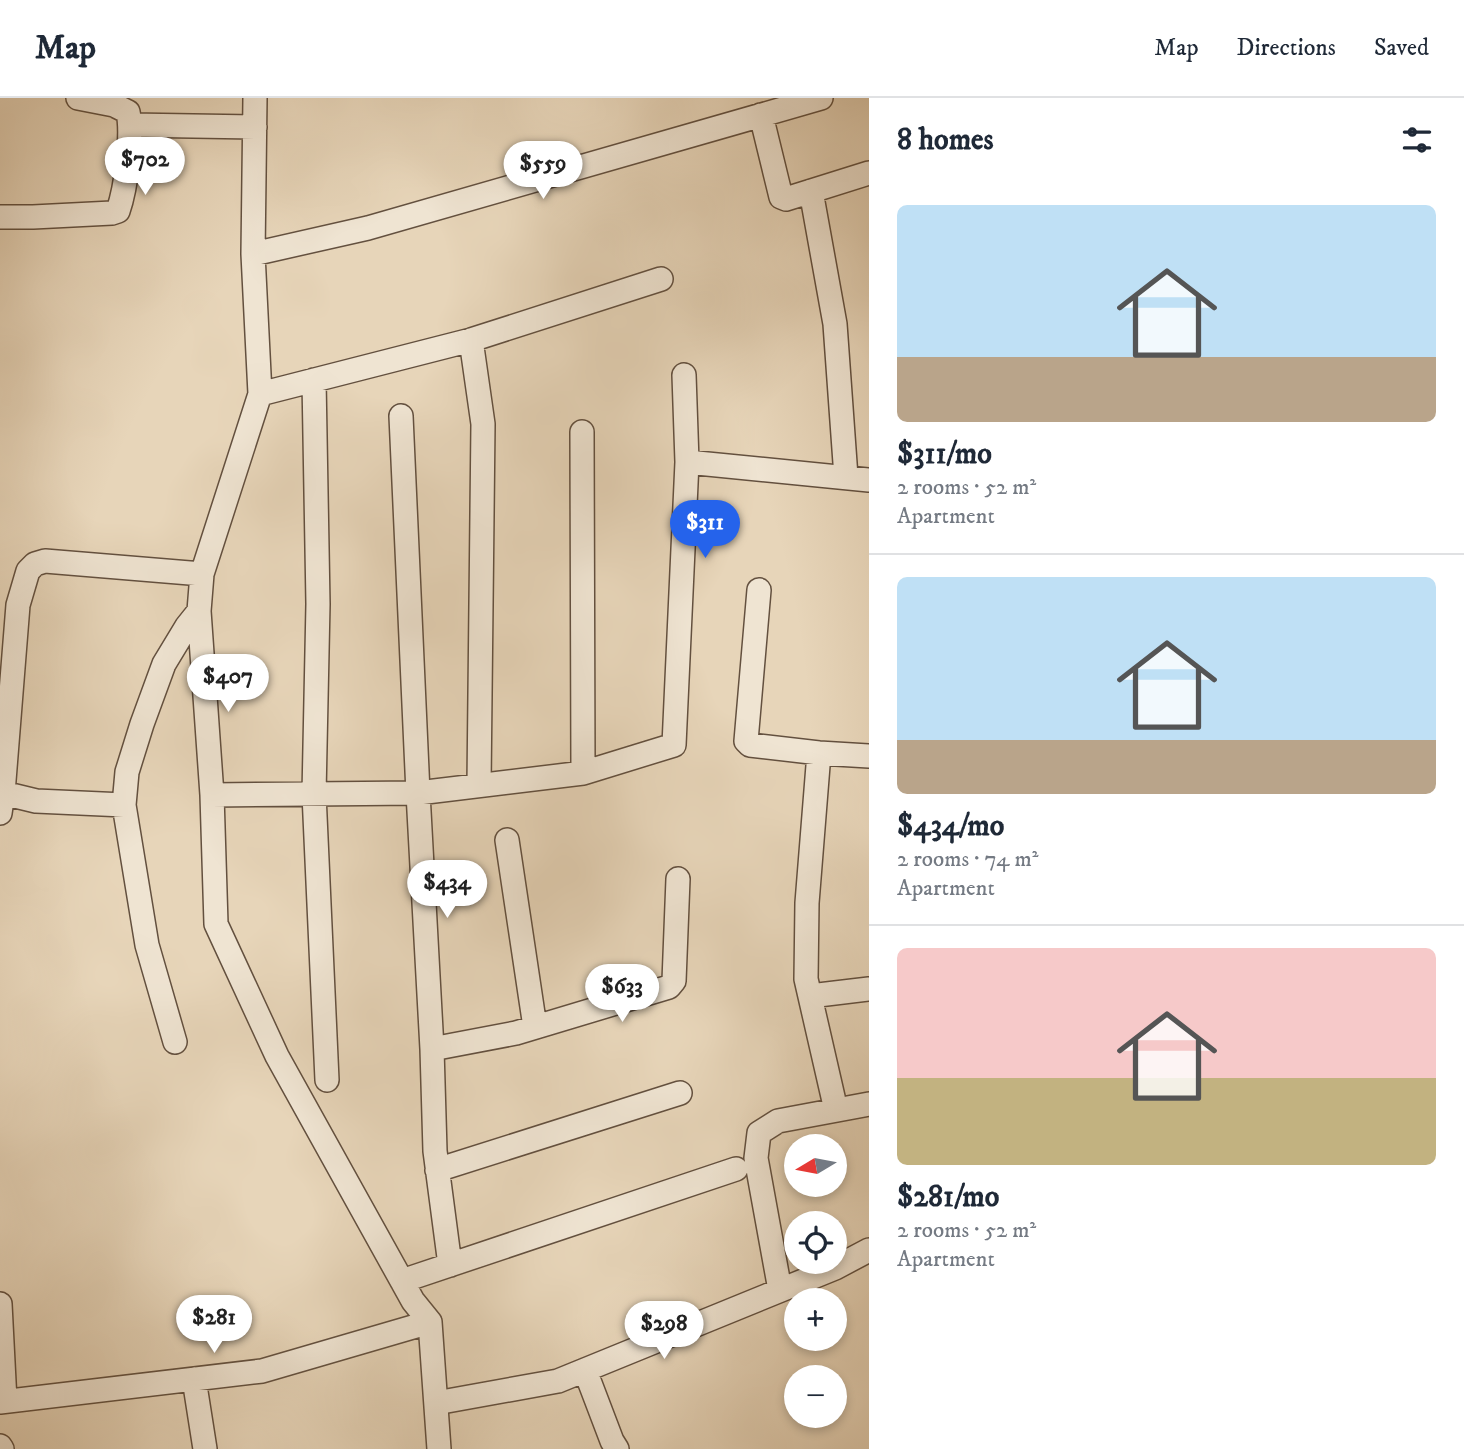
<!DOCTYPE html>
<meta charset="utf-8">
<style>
body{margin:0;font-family:"IM FELL DW Pica",serif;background:#f6f6f7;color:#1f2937;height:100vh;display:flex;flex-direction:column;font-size:26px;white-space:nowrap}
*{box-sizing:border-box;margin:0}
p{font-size:23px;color:#747a83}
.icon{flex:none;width:38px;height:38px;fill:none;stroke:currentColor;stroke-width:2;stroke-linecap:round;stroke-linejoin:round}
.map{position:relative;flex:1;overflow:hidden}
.panel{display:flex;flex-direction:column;background:#fff;width:595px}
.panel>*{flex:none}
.needle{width:46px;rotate:260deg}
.tools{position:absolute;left:784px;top:1036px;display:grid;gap:14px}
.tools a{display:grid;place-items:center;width:63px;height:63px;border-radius:50%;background:#fff;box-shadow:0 4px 10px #0003;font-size:35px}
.price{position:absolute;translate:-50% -60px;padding:0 16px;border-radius:24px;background:#fff;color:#222;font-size:23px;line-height:46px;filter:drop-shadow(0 2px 4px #0008)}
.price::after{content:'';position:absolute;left:50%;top:42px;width:21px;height:16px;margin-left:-10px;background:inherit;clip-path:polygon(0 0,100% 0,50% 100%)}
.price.on{background:#2563eb;color:#fff}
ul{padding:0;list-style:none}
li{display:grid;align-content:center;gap:14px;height:371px;padding:0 28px}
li+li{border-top:2px solid #e0e1e3}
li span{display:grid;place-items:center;height:217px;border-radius:10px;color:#555}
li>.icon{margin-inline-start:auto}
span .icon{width:126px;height:126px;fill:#fffc;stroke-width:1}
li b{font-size:30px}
h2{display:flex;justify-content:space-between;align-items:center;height:84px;padding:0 28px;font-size:30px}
header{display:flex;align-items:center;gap:42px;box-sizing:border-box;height:98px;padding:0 35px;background:#fff;border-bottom:2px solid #e0e1e3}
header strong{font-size:33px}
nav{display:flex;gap:38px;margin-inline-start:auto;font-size:24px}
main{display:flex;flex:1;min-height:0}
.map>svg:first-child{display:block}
</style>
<header>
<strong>Map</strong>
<nav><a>Map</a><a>Directions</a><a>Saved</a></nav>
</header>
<main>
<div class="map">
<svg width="869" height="1351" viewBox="0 0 869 1351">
<rect width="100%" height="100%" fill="#e7d5b9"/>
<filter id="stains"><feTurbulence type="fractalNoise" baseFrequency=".00286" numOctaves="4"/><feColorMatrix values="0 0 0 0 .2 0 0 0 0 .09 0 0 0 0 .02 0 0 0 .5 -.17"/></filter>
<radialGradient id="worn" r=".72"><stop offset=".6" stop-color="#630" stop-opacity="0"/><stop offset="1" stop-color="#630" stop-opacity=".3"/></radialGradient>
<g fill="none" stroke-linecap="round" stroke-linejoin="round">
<defs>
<path id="street" d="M255,0l-2,156 7,140 -58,180 -3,37 13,184 4,129 61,132 136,245 17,21 9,127
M761,17l20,82 5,2 83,-26
M131,27l124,2
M811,93l24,133 11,153
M0,119h33l79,-4 6,-2c8,-23 15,-76 10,-99l-14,-7 -36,-7
M253,156l115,-26 453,-130
M471,242l12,84 -4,361
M314,282l4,224 -4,190 13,286
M260,296l211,-54 190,-61
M401,318l17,377 14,256 3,102 15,114
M582,334l1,341
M687,364l182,18
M759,492l-13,151 4,4 69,8 50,3
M819,655l-12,150 -1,76 30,131
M3,695l33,8 88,4 23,140 28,97
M212,697l206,-2 165,-20 91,-28 13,-283 -3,-87
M124,707l3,-33 15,-48 22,-60 23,-38 12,-15
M0,715l3,-20 15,-188 10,-34 7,-7 10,-3 157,13
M507,742l28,187
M810,898l59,-7
M432,951l84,-16 153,-46 5,-6 4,-102
M437,1072l243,-77
M402,1183l334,-112
M780,1192l-24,-132 3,-25 19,-12 91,-17
M0,1206l5,97
M585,1272l27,71 5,8
M194,1281l11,70
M0,1304l262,-31 168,-49
M436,1305l122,-22 277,-113 34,-18
M0,1348l2,3"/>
</defs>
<use href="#street" stroke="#63503f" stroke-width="26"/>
<use href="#street" stroke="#efe4d2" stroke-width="23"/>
</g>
<rect width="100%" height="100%" filter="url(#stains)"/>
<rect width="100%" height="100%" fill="url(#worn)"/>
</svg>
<div class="tools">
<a><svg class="needle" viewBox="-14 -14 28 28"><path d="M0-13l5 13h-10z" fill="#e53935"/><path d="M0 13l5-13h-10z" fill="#747a83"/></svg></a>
<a><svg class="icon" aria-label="locate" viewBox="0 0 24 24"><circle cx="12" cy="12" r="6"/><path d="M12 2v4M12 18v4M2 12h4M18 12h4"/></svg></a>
<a>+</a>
<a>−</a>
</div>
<b class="price" style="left:145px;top:99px">$702</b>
<b class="price" style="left:543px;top:103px">$559</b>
<b class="price on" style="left:705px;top:462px">$311</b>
<b class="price" style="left:228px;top:616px">$407</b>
<b class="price" style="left:447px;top:822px">$434</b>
<b class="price" style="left:622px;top:926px">$633</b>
<b class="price" style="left:214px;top:1257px">$281</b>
<b class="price" style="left:664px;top:1263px">$298</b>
</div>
<section class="panel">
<h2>8 homes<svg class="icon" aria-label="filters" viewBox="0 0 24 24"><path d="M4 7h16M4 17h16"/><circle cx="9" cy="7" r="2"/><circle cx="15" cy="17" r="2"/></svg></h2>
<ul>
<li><span style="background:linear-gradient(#bfe0f5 70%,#b9a48a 0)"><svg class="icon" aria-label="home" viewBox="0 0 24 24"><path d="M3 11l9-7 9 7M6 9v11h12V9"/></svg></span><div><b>$311/mo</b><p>2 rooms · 52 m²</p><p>Apartment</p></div></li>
<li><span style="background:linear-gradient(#bfe0f5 75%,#b9a48a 0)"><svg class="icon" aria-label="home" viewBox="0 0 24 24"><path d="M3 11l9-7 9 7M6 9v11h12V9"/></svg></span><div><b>$434/mo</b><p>2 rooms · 74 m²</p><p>Apartment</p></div></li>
<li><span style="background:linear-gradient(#f6c9c9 60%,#c2b280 0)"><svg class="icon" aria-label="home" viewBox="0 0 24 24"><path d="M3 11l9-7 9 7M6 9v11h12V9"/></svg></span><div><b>$281/mo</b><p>2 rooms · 52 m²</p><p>Apartment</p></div></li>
</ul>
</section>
</main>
